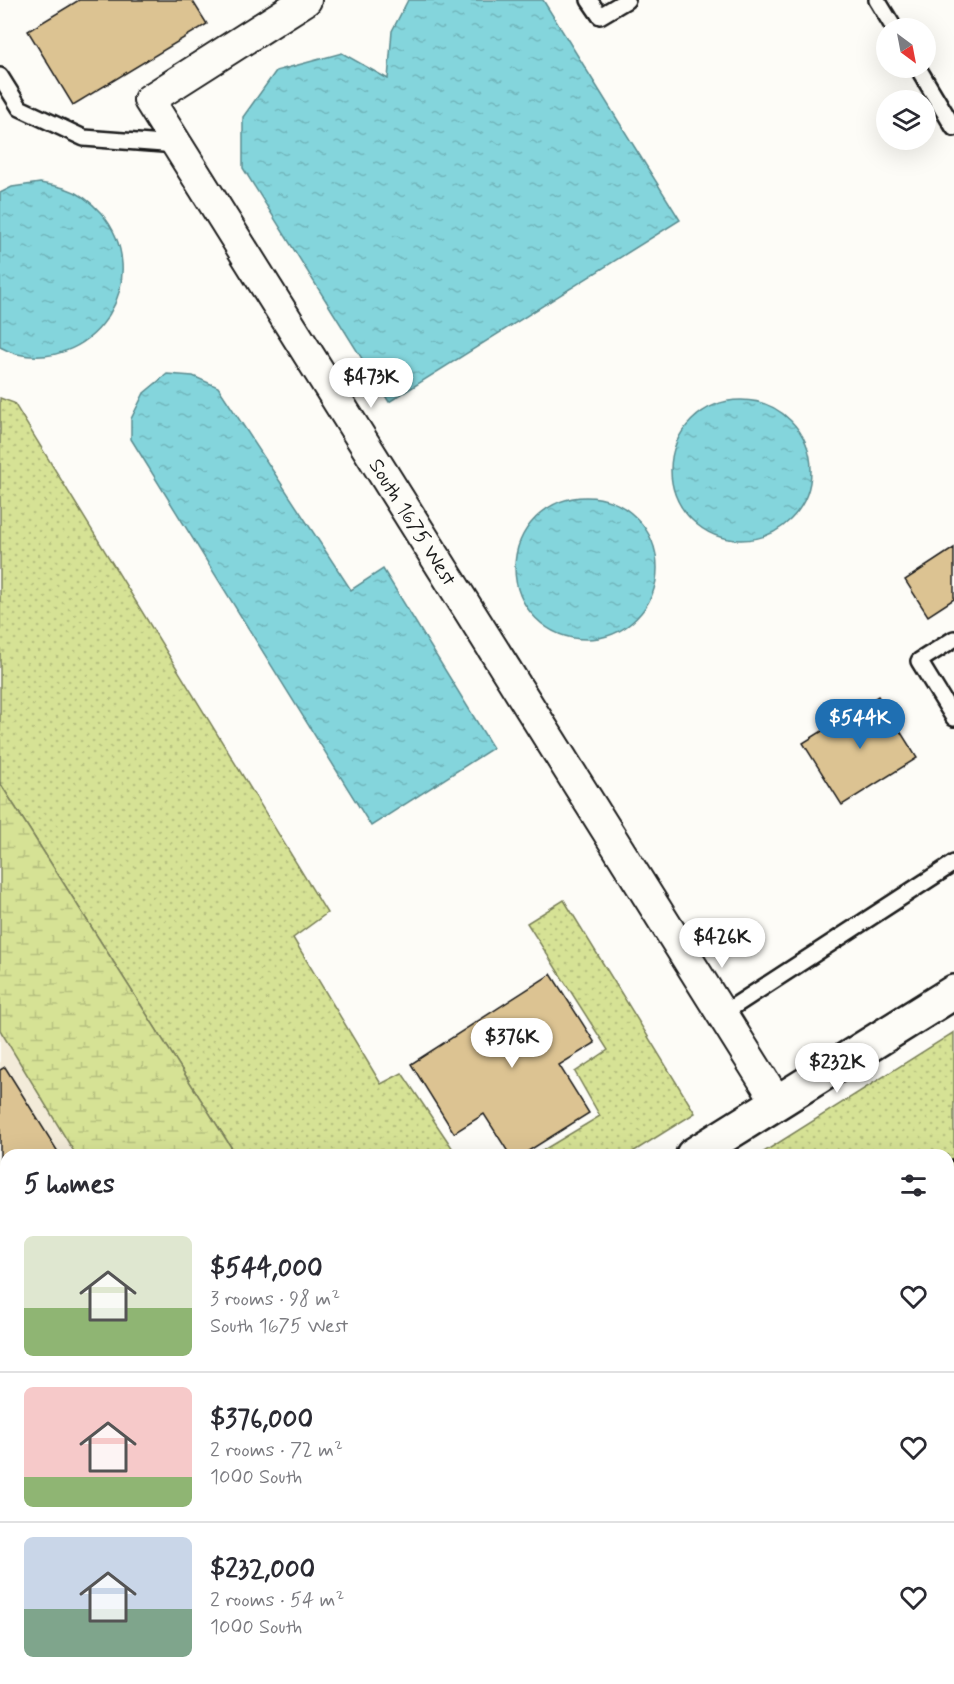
<!DOCTYPE html>
<meta charset="utf-8">
<style>
body{margin:0;font-family:Mynerve,sans-serif;background:#f2f2f3;color:#2b2b33;height:100vh;display:flex;flex-direction:column;font-size:22px;white-space:nowrap}
*{box-sizing:border-box;margin:0}
p{font-size:20px;color:#7c7c81}
.icon{flex:none;width:33px;height:33px;fill:none;stroke:currentColor;stroke-width:2;stroke-linecap:round;stroke-linejoin:round}
.map{position:relative;flex:1;overflow:hidden}
.drawer{position:absolute;left:0px;top:1149px;width:954px;height:536px;display:flex;flex-direction:column;background:#fff;border-radius:18px 18px 0 0;box-shadow:0 6px 24px #0002}
.drawer>*{flex:none}
.needle{width:39px;rotate:148deg}
.controls{position:absolute;left:876px;top:18px;display:grid;gap:12px}
.controls a{display:grid;place-items:center;width:60px;height:60px;border-radius:50%;background:#fff;box-shadow:0 6px 24px #0002;font-size:30px}
.price{position:absolute;translate:-50% -51px;padding:0 14px;border-radius:21px;background:#fff;color:#222;font-size:20px;line-height:39px;filter:drop-shadow(0 2px 3px #0008)}
.price::after{content:'';position:absolute;left:50%;top:36px;width:18px;height:14px;margin-left:-9px;background:inherit;clip-path:polygon(0 0,100% 0,50% 100%)}
.price.selected{background:#1f6fb2;color:#fff}
ul{padding:0;list-style:none}
li{display:flex;align-items:center;gap:18px;height:150px;padding:0 24px}
li+li{border-top:2px solid #e1e1e2}
li span{display:grid;place-items:center;flex:none;width:168px;height:120px;border-radius:9px;color:#555}
li>.icon{margin-inline-start:auto}
span .icon{width:72px;height:72px;fill:#fffc;stroke-width:1}
li b{font-size:26px}
h2{display:flex;justify-content:space-between;align-items:center;height:72px;padding:0 24px;font-size:26px}
.map>svg:first-child{display:block}
</style>
<div class="map">
<svg width="954" height="1684" viewBox="0 0 954 1684">
<defs>
<pattern id="green-dots" width="8" height="8" patternUnits="userSpaceOnUse" patternTransform="scale(1.5)"><rect width="8" height="8" fill="#d6e295"/><path d="M2 2h.1M6 6h.1" fill="none" stroke="#b7c180" stroke-width="1.8" stroke-linecap="round"/></pattern>
<pattern id="wetland-marsh" width="20" height="14" patternUnits="userSpaceOnUse" patternTransform="scale(1.5)"><rect width="20" height="14" fill="#d6e295"/><path d="M1 5h8M5 5V1M11 12h8M15 12V8" fill="none" stroke="#b7c180"/></pattern>
<pattern id="water-ripples" width="26" height="14" patternUnits="userSpaceOnUse" patternTransform="scale(1.5)"><rect width="26" height="14" fill="#84d5dc"/><path d="M2 4q2-2 4 0t4 0M15 11q2-2 4 0t4 0" fill="none" stroke="#71b6bc"/></pattern>
</defs>
<rect width="100%" height="100%" fill="#fdfcf7"/>
<filter id="ink" filterUnits="userSpaceOnUse"><feTurbulence type="fractalNoise" baseFrequency=".0167" numOctaves="2"/><feDisplacementMap in="SourceGraphic" scale="12" xChannelSelector="R" yChannelSelector="G"/><feConvolveMatrix kernelMatrix="1 2 1 2 8 2 1 2 1" color-interpolation-filters="sRGB"/></filter>
<g filter="url(#ink)">
<path fill="#f3ebd9" d="M0,1030l76,125h-70v393l-6,4z"/>
<path fill="url(#green-dots)" stroke="#797f58" stroke-width="1.5" d="M0,398l14,5 313,510 -34,25 88,146 21,-11 55,82h-221l-236,-372z
M564,900l131,213 -67,42h-93l65,-39 -25,-44 33,-22 -81,-127z
M954,1032v647l-8,5h-777l-3,-5 782,-1v-523h-189z"/>
<path fill="url(#wetland-marsh)" stroke="#797f58" stroke-width="1.5" d="M0,783l236,372h-160l-76,-125z"/>
<path fill="#d6e295" stroke="#797f58" stroke-width="1.5" d="M268,1679h101l3,5h-100z"/>
<path fill="url(#water-ripples)" stroke="#5a8b8f" stroke-width="1.5" d="M408,0h135l137,220 -291,182 -146,-234v-51l33,-46 66,-18 46,26 4,-48z
M40,183c9,2 19,3 27,6 13,4 25,14 34,24 54,63 -3,159 -84,141 -6,-1 -12,-5 -17,-7v-154l12,-6z
M167,374l26,2 25,11 133,203 32,-21 110,179 -122,78 -240,-387v-20l13,-26z
M671 470a70 70 0 1 1 140 0a70 70 0 1 1-140 0Z
M515 568a71 71 0 1 1 142 0a71 71 0 1 1-142 0Z"/>
<path fill="#dcc392" stroke="#1c1c1c" stroke-width="1.5" d="M79,0h113l15,24 -134,81 -45,-74z
M954,548v51l-26,17 -23,-36z
M878,696l39,62 -75,47 -39,-62z
M551,974l44,69 -36,22 30,48 -67,42h-12l-26,-41 -30,19 -43,-69z
M5,1067l55,88h-54v206l-6,-10v-281z"/>
<g fill="none" stroke-linecap="round" stroke-linejoin="round">
<defs>
<path id="service" d="M589,0l11,16 27,-16
M877,0l17,28
M918,68l36,60
M0,76l20,32 64,30 93,7
M954,639l-35,22 35,57
M722,1014l232,-151
M0,1538l6,10"/>
<path id="minor" d="M306,0l-157,100 628,1002"/>
<path id="tertiary" d="M693,1155l261,-163
M0,1579l6,-4"/>
</defs>
<use href="#service" stroke="#1c1c1c" stroke-width="20"/>
<use href="#minor" stroke="#1c1c1c" stroke-width="34"/>
<use href="#tertiary" stroke="#1c1c1c" stroke-width="38"/>
<path stroke="#1c1c1c" stroke-width="4" stroke-dasharray="6 4.5" stroke-linecap="butt" d="M948,1162l6,-3
M206,1678l3,6
M485,1678l3,6
M707,1678l1,6
M392,1684l9,-6
M663,1684l10,-6"/>
<use href="#service" stroke="#fdfcf7" stroke-width="15"/>
<use href="#minor" stroke="#fdfcf7" stroke-width="30"/>
<use href="#tertiary" stroke="#fdfcf7" stroke-width="33"/>
</g>
</g>
<g text-anchor="middle" stroke-width="6" stroke-linejoin="round" paint-order="stroke">
<g font-size="21" fill="#1c1c1c" stroke="#fdfcf7">
<text transform="translate(413 522) rotate(58)" y="7">South 1675 West</text>
</g>
</g>
</svg>
<div class="controls">
<a><svg class="needle" viewBox="-14 -14 28 28"><path d="M0-13l5 13h-10z" fill="#e53935"/><path d="M0 13l5-13h-10z" fill="#7c7c81"/></svg></a>
<a><svg class="icon" aria-label="layers" viewBox="0 0 24 24"><path d="M12 4l9 5-9 5-9-5zM3 14l9 5 9-5"/></svg></a>
</div>
<b class="price" style="left:371px;top:409px">$473K</b>
<b class="price selected" style="left:860px;top:750px">$544K</b>
<b class="price" style="left:722px;top:969px">$426K</b>
<b class="price" style="left:512px;top:1069px">$376K</b>
<b class="price" style="left:837px;top:1094px">$232K</b>
<section class="drawer">
<h2>5 homes<svg class="icon" aria-label="filters" viewBox="0 0 24 24"><path d="M4 7h16M4 17h16"/><circle cx="9" cy="7" r="2"/><circle cx="15" cy="17" r="2"/></svg></h2>
<ul>
<li><span style="background:linear-gradient(#dfe7d0 60%,#8fb573 0)"><svg class="icon" aria-label="home" viewBox="0 0 24 24"><path d="M3 11l9-7 9 7M6 9v11h12V9"/></svg></span><div><b>$544,000</b><p>3 rooms · 98 m²</p><p>South 1675 West</p></div><svg class="icon" aria-label="heart" viewBox="0 0 24 24"><path d="M12 20l-8-8c-3-5 5-10 8-4 3-6 11-1 8 4z"/></svg></li>
<li><span style="background:linear-gradient(#f6c9c9 75%,#8fb573 0)"><svg class="icon" aria-label="home" viewBox="0 0 24 24"><path d="M3 11l9-7 9 7M6 9v11h12V9"/></svg></span><div><b>$376,000</b><p>2 rooms · 72 m²</p><p>1000 South</p></div><svg class="icon" aria-label="heart" viewBox="0 0 24 24"><path d="M12 20l-8-8c-3-5 5-10 8-4 3-6 11-1 8 4z"/></svg></li>
<li><span style="background:linear-gradient(#c9d6e8 60%,#7fa58c 0)"><svg class="icon" aria-label="home" viewBox="0 0 24 24"><path d="M3 11l9-7 9 7M6 9v11h12V9"/></svg></span><div><b>$232,000</b><p>2 rooms · 54 m²</p><p>1000 South</p></div><svg class="icon" aria-label="heart" viewBox="0 0 24 24"><path d="M12 20l-8-8c-3-5 5-10 8-4 3-6 11-1 8 4z"/></svg></li>
</ul>
</section>
</div>
